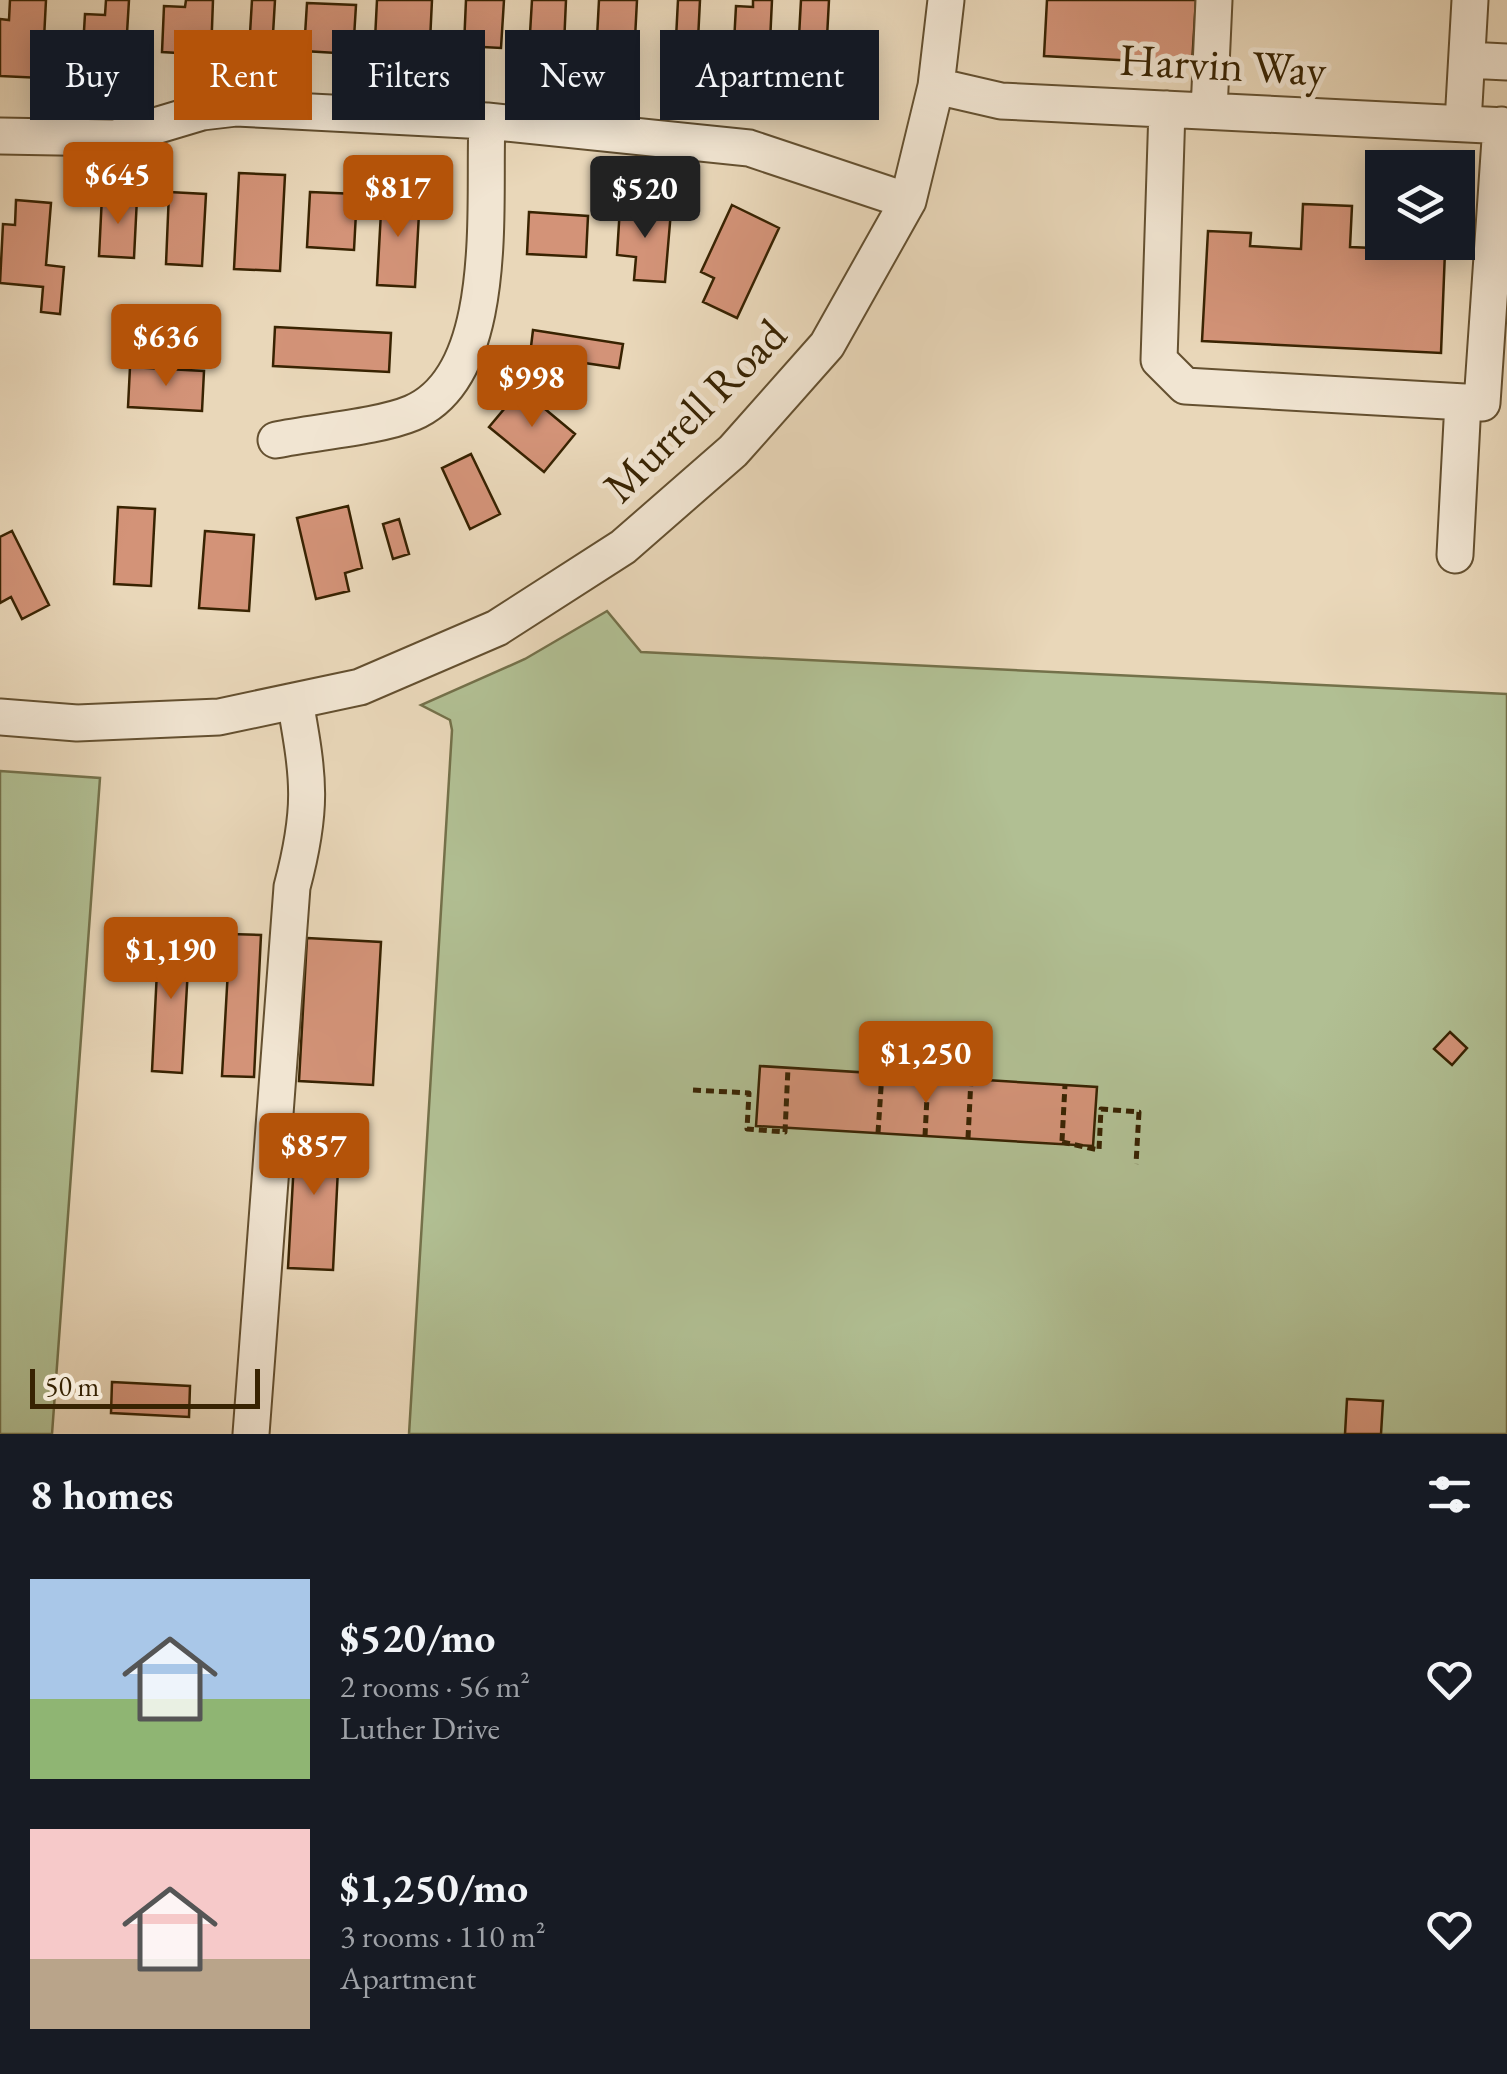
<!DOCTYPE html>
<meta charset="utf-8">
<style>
body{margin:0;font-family:"EB Garamond",serif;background:#242831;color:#f1f3f6;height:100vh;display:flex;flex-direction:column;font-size:38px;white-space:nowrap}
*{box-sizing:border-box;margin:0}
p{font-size:32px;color:#9ea1a6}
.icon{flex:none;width:55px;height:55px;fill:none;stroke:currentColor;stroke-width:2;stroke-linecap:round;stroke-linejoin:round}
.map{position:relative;height:1434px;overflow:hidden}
.drawer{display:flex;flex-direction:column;background:#171b24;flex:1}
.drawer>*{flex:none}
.top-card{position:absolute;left:30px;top:30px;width:1000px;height:90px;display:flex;gap:20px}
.tools{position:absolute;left:1365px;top:150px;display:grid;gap:20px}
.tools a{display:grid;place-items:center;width:110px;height:110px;border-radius:0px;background:#171b24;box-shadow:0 5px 25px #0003;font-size:50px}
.scale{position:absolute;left:30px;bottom:25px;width:230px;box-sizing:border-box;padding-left:10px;border:5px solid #382302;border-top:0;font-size:28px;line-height:35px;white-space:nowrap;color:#382302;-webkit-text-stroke:8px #f1e5d2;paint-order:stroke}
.price{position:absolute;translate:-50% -85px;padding:0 22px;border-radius:10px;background:#b45309;color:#fff;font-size:32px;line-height:65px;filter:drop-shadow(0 2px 5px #0008)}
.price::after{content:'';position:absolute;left:50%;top:60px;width:30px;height:22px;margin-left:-15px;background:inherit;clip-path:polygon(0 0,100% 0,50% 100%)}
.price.current{background:#222;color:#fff}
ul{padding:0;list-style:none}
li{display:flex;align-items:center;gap:30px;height:250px;padding:0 30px}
li span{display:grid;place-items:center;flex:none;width:280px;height:200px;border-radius:0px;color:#555}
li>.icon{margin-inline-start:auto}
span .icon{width:120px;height:120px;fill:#fffc;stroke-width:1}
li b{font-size:42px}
h2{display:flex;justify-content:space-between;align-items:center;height:120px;padding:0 30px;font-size:42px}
.chip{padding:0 35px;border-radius:0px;background:#171b24;box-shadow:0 5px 25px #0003;font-size:35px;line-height:90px}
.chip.current{background:#b45309;color:#fff}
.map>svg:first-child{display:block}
</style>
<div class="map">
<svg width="1507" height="1434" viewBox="0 0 1507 1434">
<rect width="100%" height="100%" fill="#e9d7b9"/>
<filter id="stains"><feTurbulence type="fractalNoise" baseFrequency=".002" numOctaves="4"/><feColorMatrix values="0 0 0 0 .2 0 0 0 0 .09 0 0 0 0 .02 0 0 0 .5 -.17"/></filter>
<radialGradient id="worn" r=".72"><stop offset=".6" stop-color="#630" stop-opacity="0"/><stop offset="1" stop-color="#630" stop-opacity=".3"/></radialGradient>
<path fill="#b1bf93" stroke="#74714a" stroke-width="2.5" d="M607,611l34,41 866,42v740h-1098l43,-704 -2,-10 -29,-15 104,-46z
M0,771l100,7 -48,656h-52z"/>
<path fill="#d39378" stroke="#382302" stroke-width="2.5" d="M10,0h36l-4,78 -42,-2v-57l9,1z
M106,0h23l-4,66 -43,-2 3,-50 20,1z
M186,0h27l-2,55 -49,-3 2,-46 21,1z
M252,0h23l-3,51 -23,-1z
M377,0h55l-3,62 -55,-3z
M466,0h38l-3,48 -37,-2z
M532,0h34l-3,68 -35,-1z
M599,0h38l-3,58 -38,-2z
M678,0h22l-3,60 -22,-2z
M753,0h19l-3,63 -36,-2 3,-55 17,1z
M801,0h28l-4,75 -28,-2z
M1047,0h149l-4,64 -148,-8z
M307,3l49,2 -3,49 -49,-3z
M239,173l46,2 -5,96 -46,-2z
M169,192l37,2 -4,72 -36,-2z
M310,192l47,2 -3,56 -47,-3z
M382,193l38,2 -5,92 -38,-2z
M102,196l35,2 -3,60 -35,-2z
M16,200l35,3 -5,62 18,2 -4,47 -19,-2 2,-25 -43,-4 3,-59 12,1z
M1303,204l49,2 -2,41 95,4 -4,102 -239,-12 6,-110 43,2 -1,13 51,3z
M732,205l47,23 -42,90 -34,-16 11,-24 -13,-6z
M620,207l51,4 -6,71 -31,-2 2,-23 -19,-2z
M529,212l59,4 -2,41 -59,-3z
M275,327l116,6 -2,39 -116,-6z
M533,330l90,14 -4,24 -89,-13z
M130,367l74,4 -2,40 -74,-4z
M521,389l54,45 -31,38 -55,-45z
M471,454l29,60 -30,15 -28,-61z
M348,506l14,62 -17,5 4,18 -33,8 -19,-81z
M118,507l37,2 -4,77 -37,-2z
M399,519l10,35 -16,5 -10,-35z
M12,531l37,74 -27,14 -11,-22 -11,6v-66z
M205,531l49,4 -5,76 -50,-3z
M159,931l31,2 -8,140 -30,-2z
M230,934l31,1 -7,142 -32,-1z
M307,938l74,4 -8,143 -74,-4z
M1450,1032l17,16 -15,17 -18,-16z
M760,1066l337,21 -4,59 -337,-20z
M296,1126l44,2 -7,142 -45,-2z
M112,1382l78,4 -1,31 -78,-4z
M1347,1399l36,2 -2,33h-36z"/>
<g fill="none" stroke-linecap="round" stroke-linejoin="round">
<defs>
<path id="minor" d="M1467,60l40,2
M936,86l65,15 506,25
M1167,109l-8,251 26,26 297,17 19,-278
M1209,111l5,-111
M1463,123l7,-123
M0,136l115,2 87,-26 34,-4 251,13 262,27 159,53
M276,440c38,-8 103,-13 136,-27 90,-38 71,-212 75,-292
M1455,555l8,-153
M0,717l77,6 142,-6 141,-30 137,-59 126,-81 110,-96 94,-106 81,-144 28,-115 10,-86
M251,1434l41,-547c21,-79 17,-108 3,-186"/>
</defs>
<use href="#minor" stroke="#645030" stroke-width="39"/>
<path stroke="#382302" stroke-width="5" stroke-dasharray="8 5" stroke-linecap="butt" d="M693,1090l56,3 -2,36 38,3 3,-64
M878,1133l4,-60
M925,1136l3,-59
M968,1138l3,-59
M1062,1141l3,-56
M1062,1142l37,8 2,-41 38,3 -3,52"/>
<use href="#minor" stroke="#f1e5d2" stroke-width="35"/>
</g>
<g text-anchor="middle" stroke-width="10" stroke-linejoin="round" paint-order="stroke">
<g font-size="45" fill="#382302" stroke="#f1e5d2">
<text transform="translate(1223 64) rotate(3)" y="16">Harvin Way</text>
<text transform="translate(694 410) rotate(-45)" y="16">Murrell Road</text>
</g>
</g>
<rect width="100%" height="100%" filter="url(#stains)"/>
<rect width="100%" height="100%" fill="url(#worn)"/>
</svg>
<div class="tools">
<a><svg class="icon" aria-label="layers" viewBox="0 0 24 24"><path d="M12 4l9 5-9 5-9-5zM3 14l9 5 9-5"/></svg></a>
</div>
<div class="scale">50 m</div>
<b class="price" style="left:118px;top:227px">$645</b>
<b class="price" style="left:398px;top:240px">$817</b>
<b class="price current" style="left:645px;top:241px">$520</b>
<b class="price" style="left:166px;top:389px">$636</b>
<b class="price" style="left:532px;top:430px">$998</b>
<b class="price" style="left:171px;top:1002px">$1,190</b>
<b class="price" style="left:926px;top:1106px">$1,250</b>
<b class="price" style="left:314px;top:1198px">$857</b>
<div class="top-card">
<a class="chip">Buy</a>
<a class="chip current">Rent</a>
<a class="chip">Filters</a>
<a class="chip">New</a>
<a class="chip">Apartment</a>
</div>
</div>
<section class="drawer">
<h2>8 homes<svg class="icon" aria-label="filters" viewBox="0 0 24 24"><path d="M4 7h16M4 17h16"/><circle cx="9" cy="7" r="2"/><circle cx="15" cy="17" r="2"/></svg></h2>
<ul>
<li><span style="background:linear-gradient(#a9c7e8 60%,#8fb573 0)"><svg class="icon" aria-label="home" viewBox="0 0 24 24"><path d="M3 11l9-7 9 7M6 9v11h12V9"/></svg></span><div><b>$520/mo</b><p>2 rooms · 56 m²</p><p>Luther Drive</p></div><svg class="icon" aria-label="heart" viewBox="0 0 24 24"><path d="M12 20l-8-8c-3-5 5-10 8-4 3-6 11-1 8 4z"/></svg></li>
<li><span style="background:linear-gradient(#f6c9c9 65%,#b9a48a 0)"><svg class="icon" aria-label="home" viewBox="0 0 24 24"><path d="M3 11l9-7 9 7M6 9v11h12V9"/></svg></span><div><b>$1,250/mo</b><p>3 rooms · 110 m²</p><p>Apartment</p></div><svg class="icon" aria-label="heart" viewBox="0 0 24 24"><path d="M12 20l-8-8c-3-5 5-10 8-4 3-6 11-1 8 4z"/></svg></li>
</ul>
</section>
